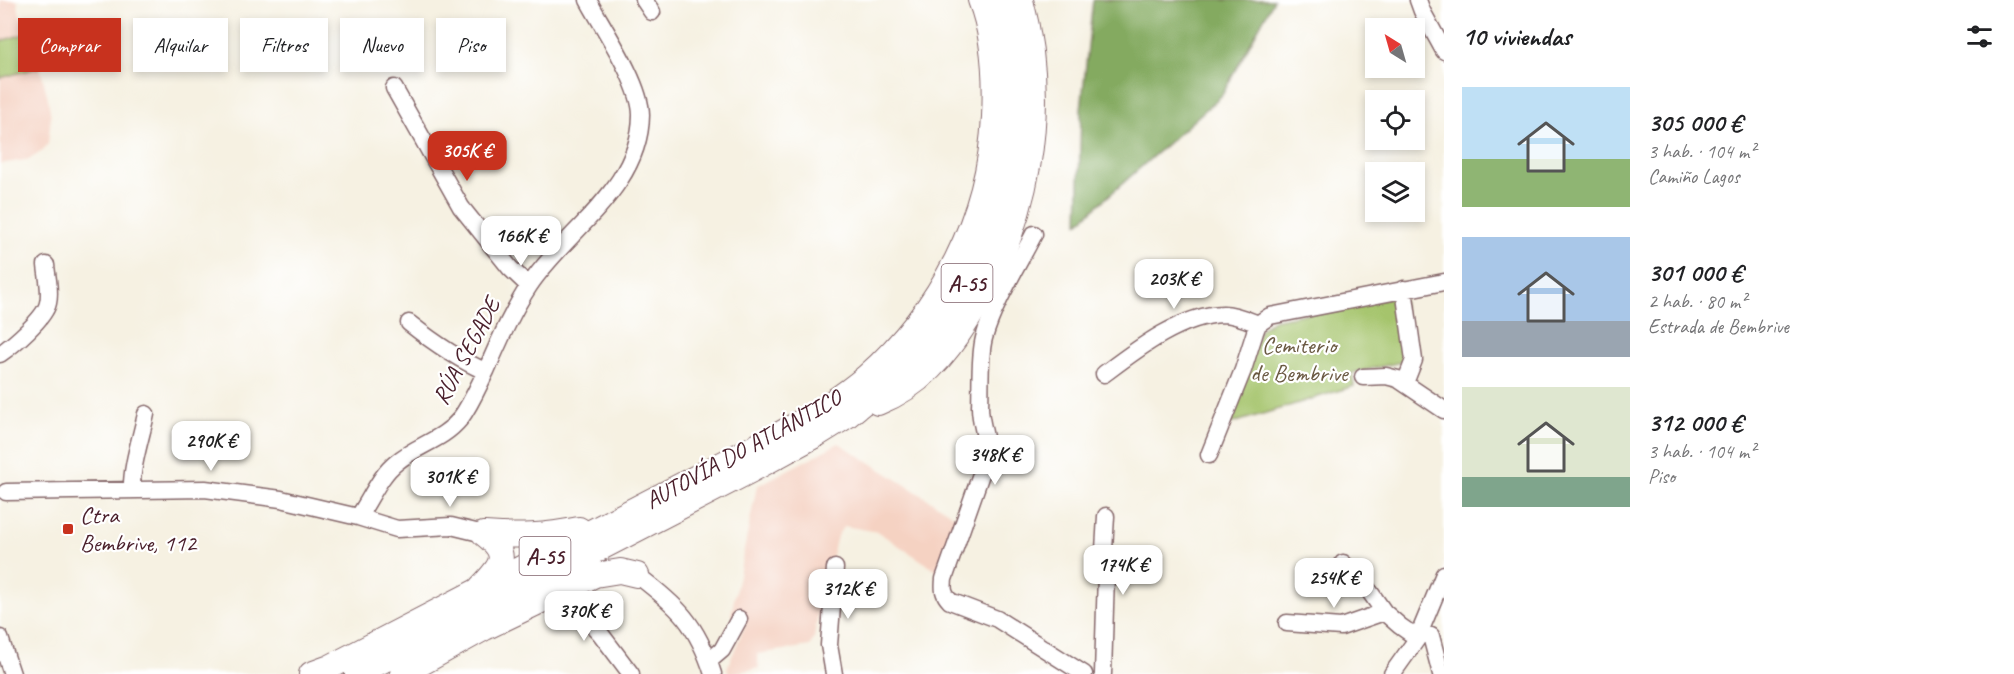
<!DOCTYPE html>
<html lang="es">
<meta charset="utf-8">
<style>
body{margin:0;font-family:Caveat,sans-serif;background:#f2f2f2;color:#202124;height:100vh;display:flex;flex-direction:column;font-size:22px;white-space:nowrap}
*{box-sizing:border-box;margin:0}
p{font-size:20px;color:#757577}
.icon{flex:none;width:33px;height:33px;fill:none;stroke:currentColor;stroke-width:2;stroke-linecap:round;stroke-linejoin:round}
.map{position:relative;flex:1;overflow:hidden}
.sheet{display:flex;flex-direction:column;background:#fff;width:570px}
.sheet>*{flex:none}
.top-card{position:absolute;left:18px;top:18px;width:570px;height:54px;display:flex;gap:12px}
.needle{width:39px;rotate:323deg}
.tools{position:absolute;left:1365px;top:18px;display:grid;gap:12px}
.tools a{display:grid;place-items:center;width:60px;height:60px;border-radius:0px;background:#fff;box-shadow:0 3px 9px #0003;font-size:30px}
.price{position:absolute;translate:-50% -51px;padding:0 14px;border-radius:12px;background:#fff;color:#222;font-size:20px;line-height:39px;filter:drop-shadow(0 2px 3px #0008)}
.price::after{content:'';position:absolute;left:50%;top:36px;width:18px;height:14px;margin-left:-9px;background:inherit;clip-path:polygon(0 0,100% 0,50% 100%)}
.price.active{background:#c8321e;color:#fff}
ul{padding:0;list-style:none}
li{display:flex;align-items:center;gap:18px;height:150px;padding:0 18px}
li span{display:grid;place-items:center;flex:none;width:168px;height:120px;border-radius:0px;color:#555}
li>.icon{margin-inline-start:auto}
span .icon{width:72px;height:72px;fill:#fffc;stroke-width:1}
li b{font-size:26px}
h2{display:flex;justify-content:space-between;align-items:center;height:72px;padding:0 18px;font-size:26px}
.tag{padding:0 21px;border-radius:0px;background:#fff;box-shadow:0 3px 9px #0003;font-size:21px;line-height:54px}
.tag.active{background:#c8321e;color:#fff}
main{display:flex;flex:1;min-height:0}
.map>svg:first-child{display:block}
</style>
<main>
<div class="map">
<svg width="1444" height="674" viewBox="0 0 1444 674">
<rect width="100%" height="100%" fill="#fff"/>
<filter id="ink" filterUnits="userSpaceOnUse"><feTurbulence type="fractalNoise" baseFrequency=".0167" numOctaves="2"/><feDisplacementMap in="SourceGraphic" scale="12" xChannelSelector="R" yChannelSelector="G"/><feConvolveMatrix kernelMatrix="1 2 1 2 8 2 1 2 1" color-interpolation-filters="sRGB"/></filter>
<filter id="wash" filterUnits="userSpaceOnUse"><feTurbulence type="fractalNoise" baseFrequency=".008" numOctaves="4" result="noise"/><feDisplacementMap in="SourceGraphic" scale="24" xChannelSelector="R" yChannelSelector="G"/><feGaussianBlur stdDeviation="1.35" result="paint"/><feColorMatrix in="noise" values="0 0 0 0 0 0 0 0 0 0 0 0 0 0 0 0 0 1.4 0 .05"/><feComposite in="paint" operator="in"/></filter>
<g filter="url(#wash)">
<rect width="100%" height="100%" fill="#f6f1e2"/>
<path fill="#f5d2c2" d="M0,0h17l3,15 8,15h3l17,69 3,18 -3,27 -7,8 -11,7 -30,5z
M839,443l119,75 -19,54 -61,-40 -34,-6 -7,10 -19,77 -4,24 -4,9 -53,8 2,14 -30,6 -2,-5 3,-8 16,-38 -15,-8 26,-129z"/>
<path fill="#a5c46c" stroke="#78724c" stroke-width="1.5" d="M32,32l9,35 -41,11v-37z
M1402,295l9,65 -59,13 2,13 -124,38 -4,-2 34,-92 13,-10z"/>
<path fill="#84aa60" stroke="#676446" stroke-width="1.5" d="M1093,0h181l-52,95 -144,128 3,-113z"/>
</g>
<g filter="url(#ink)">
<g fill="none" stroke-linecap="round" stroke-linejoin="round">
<defs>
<path id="minor" d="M644,0l8,12
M1418,0l4,11 22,40
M394,88l67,119 49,61 19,18
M1034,234c-16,31 -41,71 -50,104 -5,19 -3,49 -4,69 0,17 8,33 7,50l-43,122c-1,10 -1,15 6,22l47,18 87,55
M1404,289l10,71 -9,23
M409,323c24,19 48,36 76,48
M0,354c13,-9 45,-36 48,-51 3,-12 -1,-26 -2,-38
M1104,374c32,-24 77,-59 119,-60 12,0 25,6 35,10
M1363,377l23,-1 12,3 46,31
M1209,455l34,-85 12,-38 3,-8 12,-8 174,-34
M132,490c-1,-23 9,-52 14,-76
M6,492l199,-3 76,10 77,18 39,12 54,-3 33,8
M358,517c13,-18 21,-41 39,-55 20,-17 46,-22 63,-43 11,-15 18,-32 26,-48 13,-29 25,-58 43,-85 37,-56 111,-97 112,-171 0,-31 -38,-87 -53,-115
M1343,563l27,29 14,20 16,14 10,7 10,-1 11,4 10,38
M637,575c41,31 60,49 76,99
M559,590l41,43 31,41
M1287,623l54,4 43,-15
M0,638l12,36
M709,661l13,-11 17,-31
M834,674l-5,-29 6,-77
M1103,674l3,-100 -3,-7 3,-51
M1392,674l25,-35 27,-65"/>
<path id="highway" d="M878,403c42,-17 67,-47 91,-85 60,-95 81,-208 52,-318
M484,534c35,3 61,2 95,-5
M481,587c21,-22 30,-32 3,-53
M311,674l19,-7 448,-232c31,-17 61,-35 88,-58 75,-67 123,-159 128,-260 2,-38 0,-81 -14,-117
M357,674l393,-203 68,-37 29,-18 49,-40 38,-42 18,-24 24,-44 21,-47 10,-40 6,-50 3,-41 -4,-49 -8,-39
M402,674l83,-46 110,-53 25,-4 17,4"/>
</defs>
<use href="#minor" stroke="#86686b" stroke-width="19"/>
<use href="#highway" stroke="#86686b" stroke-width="26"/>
<use href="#minor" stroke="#fff" stroke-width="16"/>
<use href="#highway" stroke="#fff" stroke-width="24"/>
</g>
</g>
<rect fill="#c8321e" stroke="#fff" stroke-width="2" x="62" y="523" width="12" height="12" rx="3"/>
<g text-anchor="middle" stroke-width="4.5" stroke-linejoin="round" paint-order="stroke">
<g fill="#fff" stroke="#80626b" stroke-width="1.5">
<rect x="941.5" y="264" width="51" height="38" rx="4.5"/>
<rect x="519.5" y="537" width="51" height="38" rx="4.5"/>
</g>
<g font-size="22" font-weight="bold" fill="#4a1f2b">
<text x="967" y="291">A-55</text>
<text x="545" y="564">A-55</text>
</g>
<g font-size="24" fill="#6a5942" stroke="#fff">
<text x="1299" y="353">Cemiterio<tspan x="1299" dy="28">de Bembrive</tspan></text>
</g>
<g font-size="24" fill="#4a1f2b" stroke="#fff">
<text transform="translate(466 351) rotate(-62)" y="8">RÚA SEGADE</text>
<text transform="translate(743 449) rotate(-29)" y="8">AUTOVÍA DO ATLÁNTICO</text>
</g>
<g font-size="24" fill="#4a1f2b" stroke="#fff" text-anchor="start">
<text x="80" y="523">Ctra<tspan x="80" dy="28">Bembrive, 112</tspan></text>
</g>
</g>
</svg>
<div class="tools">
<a><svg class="needle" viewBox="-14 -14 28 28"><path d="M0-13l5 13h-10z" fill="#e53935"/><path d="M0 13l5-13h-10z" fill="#757577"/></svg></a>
<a><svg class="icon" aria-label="locate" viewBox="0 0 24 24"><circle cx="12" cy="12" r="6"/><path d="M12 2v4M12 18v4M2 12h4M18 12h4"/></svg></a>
<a><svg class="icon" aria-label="layers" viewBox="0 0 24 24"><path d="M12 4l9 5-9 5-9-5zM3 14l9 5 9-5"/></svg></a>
</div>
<b class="price active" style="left:467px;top:182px">305K €</b>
<b class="price" style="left:521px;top:267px">166K €</b>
<b class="price" style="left:1174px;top:310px">203K €</b>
<b class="price" style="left:211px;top:472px">290K €</b>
<b class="price" style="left:995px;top:486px">348K €</b>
<b class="price" style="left:450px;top:508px">301K €</b>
<b class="price" style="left:1123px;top:596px">174K €</b>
<b class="price" style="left:1334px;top:609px">254K €</b>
<b class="price" style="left:848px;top:620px">312K €</b>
<b class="price" style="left:584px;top:642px">370K €</b>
<div class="top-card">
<a class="tag active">Comprar</a>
<a class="tag">Alquilar</a>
<a class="tag">Filtros</a>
<a class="tag">Nuevo</a>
<a class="tag">Piso</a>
</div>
</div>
<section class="sheet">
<h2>10 viviendas<svg class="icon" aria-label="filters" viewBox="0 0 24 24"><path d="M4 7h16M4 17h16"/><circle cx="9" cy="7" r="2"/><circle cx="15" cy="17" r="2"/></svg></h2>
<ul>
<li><span style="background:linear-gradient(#bfe0f5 60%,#8fb573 0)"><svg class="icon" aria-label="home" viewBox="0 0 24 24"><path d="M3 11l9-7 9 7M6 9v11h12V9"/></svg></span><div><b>305 000 €</b><p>3 hab. · 104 m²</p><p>Camiño Lagos</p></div></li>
<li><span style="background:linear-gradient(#a9c7e8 70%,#9aa5b1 0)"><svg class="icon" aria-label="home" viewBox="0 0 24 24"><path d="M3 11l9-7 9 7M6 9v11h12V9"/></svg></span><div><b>301 000 €</b><p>2 hab. · 80 m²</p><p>Estrada de Bembrive</p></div></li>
<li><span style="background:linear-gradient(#dfe7d0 75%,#7fa58c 0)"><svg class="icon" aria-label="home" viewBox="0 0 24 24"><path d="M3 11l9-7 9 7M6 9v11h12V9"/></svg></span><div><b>312 000 €</b><p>3 hab. · 104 m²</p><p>Piso</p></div></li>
</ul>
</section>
</main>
